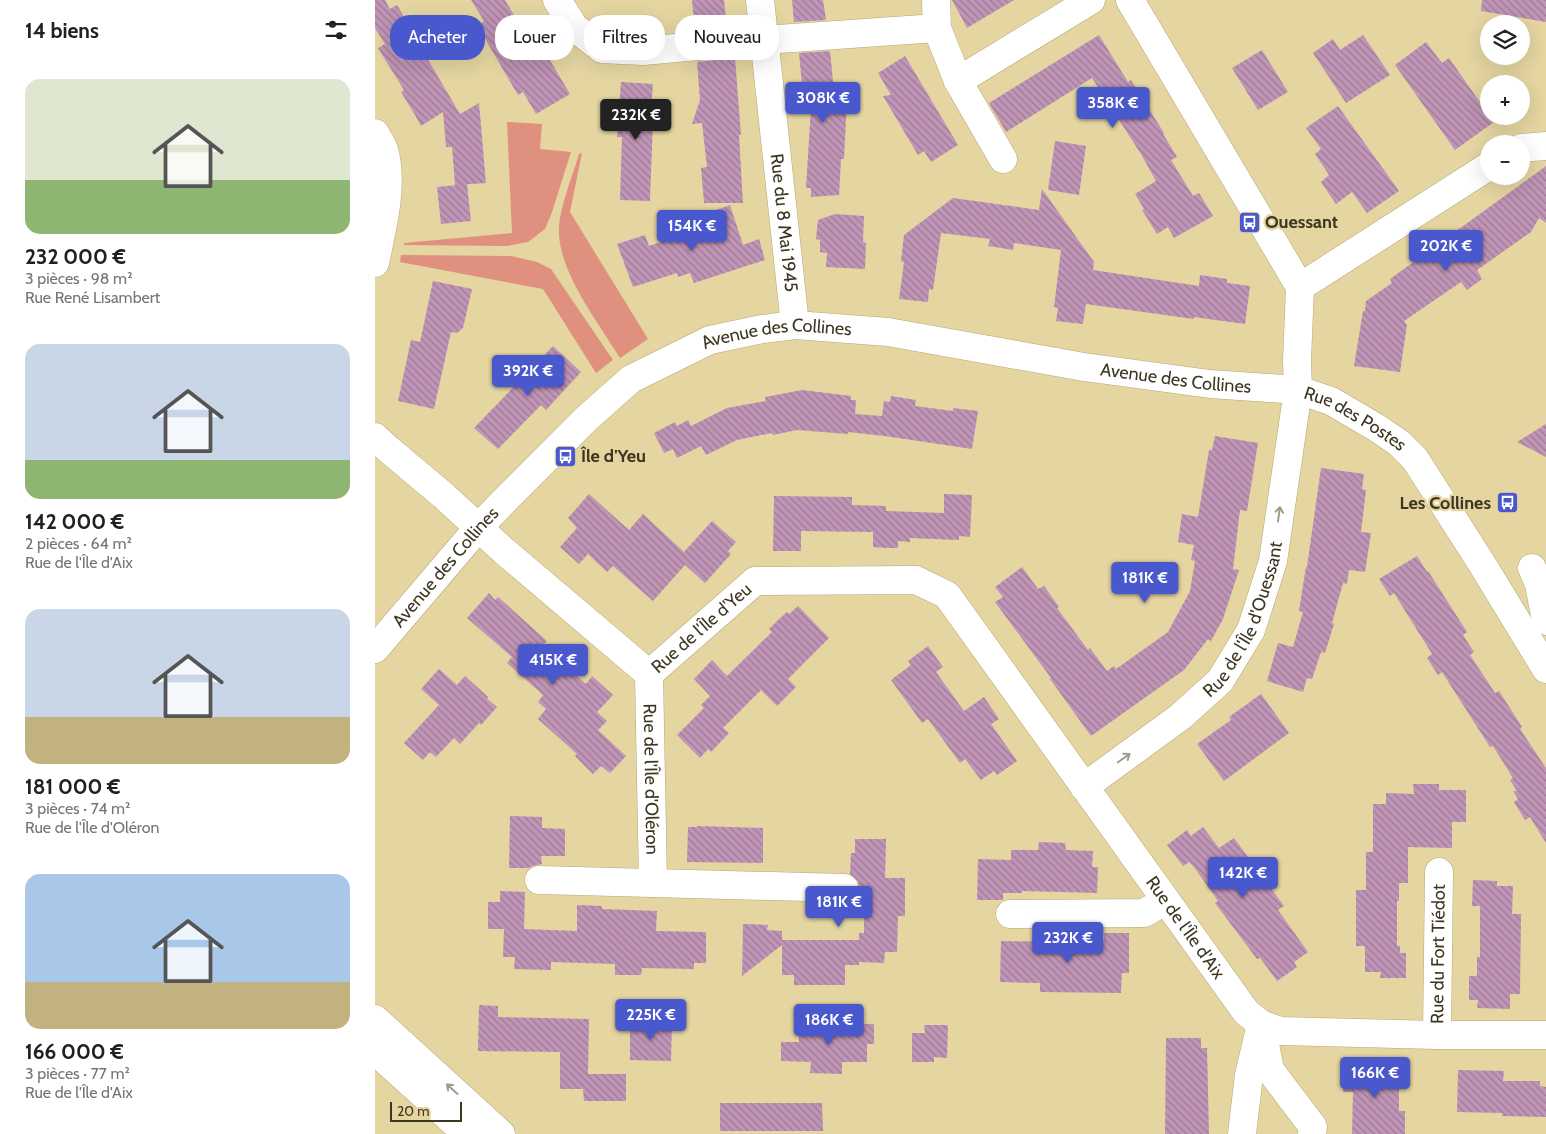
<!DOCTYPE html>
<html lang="fr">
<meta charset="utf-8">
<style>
body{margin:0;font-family:Cabin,sans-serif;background:#f2f2f2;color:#202124;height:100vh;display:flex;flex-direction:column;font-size:19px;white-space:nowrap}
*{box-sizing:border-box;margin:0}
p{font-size:16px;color:#757577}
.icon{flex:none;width:28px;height:28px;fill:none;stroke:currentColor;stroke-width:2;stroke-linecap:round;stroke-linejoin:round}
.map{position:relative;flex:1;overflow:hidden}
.side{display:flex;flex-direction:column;background:#fff;width:375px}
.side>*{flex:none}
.banner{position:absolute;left:15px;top:15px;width:475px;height:45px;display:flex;gap:10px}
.buttons{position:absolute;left:1105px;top:15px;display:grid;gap:10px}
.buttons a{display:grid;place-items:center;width:50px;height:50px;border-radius:50%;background:#fff;box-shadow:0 5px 20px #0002;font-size:25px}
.scale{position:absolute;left:15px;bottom:12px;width:72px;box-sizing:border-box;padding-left:5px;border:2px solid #3d3722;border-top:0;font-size:14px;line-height:18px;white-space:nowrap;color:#3d3722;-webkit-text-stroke:4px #e4d5a1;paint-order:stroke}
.price{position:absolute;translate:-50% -42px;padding:0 11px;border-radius:5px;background:#4a58cd;color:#fff;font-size:16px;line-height:32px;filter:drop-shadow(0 1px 2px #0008)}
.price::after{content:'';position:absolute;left:50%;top:30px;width:15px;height:11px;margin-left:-8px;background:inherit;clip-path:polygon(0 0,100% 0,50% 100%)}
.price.current{background:#222;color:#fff}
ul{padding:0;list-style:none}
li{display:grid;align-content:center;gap:10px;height:265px;padding:0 25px}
li span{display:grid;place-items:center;height:155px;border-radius:15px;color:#555}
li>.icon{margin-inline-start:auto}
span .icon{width:90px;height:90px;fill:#fffc;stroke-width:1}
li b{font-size:21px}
h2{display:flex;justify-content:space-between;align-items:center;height:60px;padding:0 25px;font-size:21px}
.pill{padding:0 18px;border-radius:20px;background:#fff;box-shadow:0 5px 20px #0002;font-size:18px;line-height:45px}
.pill.current{background:#4a58cd;color:#fff}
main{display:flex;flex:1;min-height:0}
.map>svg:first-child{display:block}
</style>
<main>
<section class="side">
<h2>14 biens<svg class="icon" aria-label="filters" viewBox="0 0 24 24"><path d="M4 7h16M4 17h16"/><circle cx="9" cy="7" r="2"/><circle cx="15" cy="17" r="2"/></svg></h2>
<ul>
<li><span style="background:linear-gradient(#dfe7d0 65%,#8fb573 0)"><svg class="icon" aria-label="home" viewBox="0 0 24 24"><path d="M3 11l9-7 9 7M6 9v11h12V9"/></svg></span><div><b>232 000 €</b><p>3 pièces · 98 m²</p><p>Rue René Lisambert</p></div></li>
<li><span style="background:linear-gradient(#c9d6e8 75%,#8fb573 0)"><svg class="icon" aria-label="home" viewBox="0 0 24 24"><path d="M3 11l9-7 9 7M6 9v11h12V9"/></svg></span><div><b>142 000 €</b><p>2 pièces · 64 m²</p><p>Rue de l'Île d'Aix</p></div></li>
<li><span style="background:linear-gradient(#c9d6e8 70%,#c2b280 0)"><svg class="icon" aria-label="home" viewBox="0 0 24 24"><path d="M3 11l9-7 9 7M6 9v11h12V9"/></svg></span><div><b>181 000 €</b><p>3 pièces · 74 m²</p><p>Rue de l'Île d'Oléron</p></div></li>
<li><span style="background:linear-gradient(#a9c7e8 70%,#c2b280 0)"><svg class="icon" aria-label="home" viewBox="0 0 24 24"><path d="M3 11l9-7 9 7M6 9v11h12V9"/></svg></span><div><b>166 000 €</b><p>3 pièces · 77 m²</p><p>Rue de l'Île d'Aix</p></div></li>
</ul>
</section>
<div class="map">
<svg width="1171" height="1134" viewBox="0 0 1171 1134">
<defs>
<pattern id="building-back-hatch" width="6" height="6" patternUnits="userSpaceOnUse" patternTransform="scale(1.25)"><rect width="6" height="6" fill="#c095b7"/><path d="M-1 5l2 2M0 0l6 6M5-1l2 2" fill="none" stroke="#9d7a94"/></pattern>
</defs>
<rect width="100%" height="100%" fill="#e4d5a1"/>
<path fill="#df907e" d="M132,122l35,2 -2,25 31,3 -19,60 -7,17 -17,13 -21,4 -103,-1v-2l108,-10z
M207,153l-12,59 78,127 -28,19c-22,-36 -63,-88 -61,-130 1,-22 14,-53 20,-74z
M26,255l110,1 26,6 14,7 62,91 -17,13 -53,-84 -143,-27z"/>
<path fill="url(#building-back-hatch)" d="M0,0h10l5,9 7,-4 31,52 -1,1 33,56 19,-11 7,80 -31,2 -3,-38h-6l-3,-35 -22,14 -6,-11 -14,-23 3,-2 -26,-42 7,-4 -10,-16z
M96,0h34l30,51 7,-4 28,47 -34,20 -13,-22 -5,3 -41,-70 7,-4z
M317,0h32l2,19 -32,3z
M417,0h31l3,20 -32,2z
M577,0h62l-47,28z
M1107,0h64v22l-65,-11z
M724,35l29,47 3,-2 33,53 -1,1 14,23 -6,3 22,36 6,-3 14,23 -39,22 -6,-11 -11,7 -15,-24 2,-1 -9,-15 21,-13 -15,-27 -49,-76 -86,54 -17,-29z
M988,35l27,40 -44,28 -33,-50 20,-14 7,11z
M1051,42l16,21 7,-5 45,64 -39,28 -60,-85z
M887,50l26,42 -30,18 -26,-42z
M455,51l5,50 12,-1 -3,59h-3l-2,36 -28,2v-9h-5l5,-81 -7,-1 -5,-53z
M530,56l53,89 -27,17 -7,-11 -6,4 -35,-59 8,-1 -13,-22z
M360,58l6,77h-2l4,68h-39l-3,-35 6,-1 -5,-44 -10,1 8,-24 -3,-38z
M246,82l32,2 -3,36 3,-1 -3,82 -30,-1 2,-63h-5z
M963,106l61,85 -32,22 -15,-21 -16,12 -15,-22 8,-7 -14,-21 6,-5 -15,-21z
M680,141l31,5 -7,49 -31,-5z
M1171,166v57l-7,-5 -8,14 -54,38 5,9 -15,11 -6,-8 -57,39 3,4 -7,47 -46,-6 9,-55h2l1,-10 26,-18 -2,-4z
M92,184l4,37 -30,3 -4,-37z
M667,189l52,73 -1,8 106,16 1,-11 27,4v4l23,3 -5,38 -51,-7v2l-108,-15 -3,20 -27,-3 2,-13 -4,-1 7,-57 -47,-7 -1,7 -12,-2 -13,-2 2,-7 -49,-6 -8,57 -4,-1 -1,13 -29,-3 5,-37 -3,-1 3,-26 49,-37 86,12z
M355,205l13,40 16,-6 6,21 -71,23 -4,-10 -12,4 -1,-4 -44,14 -16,-43 28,-9 4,11 57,-20 -1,-12z
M460,214l29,2 -1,26 3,1 -1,26 -39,-2 1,-14 -7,-1v-12l-4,-1 2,-19z
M58,281l39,8 -9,39 -6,5 -6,-1 -17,77 -36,-8 13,-61 9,2z
M178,346l28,26 -35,38 -5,-5 -43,44 -24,-21z
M427,390l49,6v4h5l-1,14 27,2 2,-15 6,1 1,-6 25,4 -1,6 38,5v-3l25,3 -6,38 -87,-13 -37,-4v2l-51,-4 -24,5 -1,-2 -35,7 -31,15 -5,-9 -24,12 -4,-9 -9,4 -10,-20 21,-11 2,4 11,-6 3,6 36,-18 39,-7 -1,-4z
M1171,424v33l-29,-15z
M840,436l43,7 -11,68 -7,-1 -7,59 6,1 -16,49 -12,22 -3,-2 -24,31 -93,66 -41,-57 1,-1 -56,-76 8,-5 -8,-10 27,-20 16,22 6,-3 15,21 -2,1 31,42 2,-2 17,23 7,-5 2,3 52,-37 22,-41 5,-30 -4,-1 3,-15 -16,-3 4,-28 16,3 11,-67h3z
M946,468l43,6 -2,15 4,1 -5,42 10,1 -6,39 -16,-2 -2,14 -4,-1 -11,40 2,1 -9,29 -4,-1 -9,27 -5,-1 -4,14 -36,-11 11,-38 15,4 10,-35 -4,-1 7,-44h1z
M214,494l40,36 14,-16 41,38 28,-31 24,21 -8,9 3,3 -26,29 -20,-18 -32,36 -40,-35 -6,6 -19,-18 -9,10 -19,-17 17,-19 -9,-10z
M569,494l28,1 -2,42 -11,-1v4l-49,-2v4l-12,-1v7h-11l-14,-1v-15l-72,-1v20h-28l1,-55 78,1v8l34,1v5l58,2z
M1042,556l10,16 1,-1 39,61 -4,3 11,17 -4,3 25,38 4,-2 23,36 -2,2 26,39v75l-16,-26 -5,3 -11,-18 4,-3 -5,-8h4l-7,-11 3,-2 -20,-32 -3,1 -48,-75 -4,3 -11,-17 5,-4 -38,-61 -4,3 -11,-17z
M114,593l6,7 3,-3 49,44 -5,5 44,38 6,-8 21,19 -16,17 10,9 -9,9 28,26 -16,17 -9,-7 -8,8 -18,-18 2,-2 -39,-35 8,-10 -8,-7 5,-7 -36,-32 5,-6 -45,-39z
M423,606l31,32 -41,41 8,8 -19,19 -16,-16 -38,38 6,5 -18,19 -3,-3 -8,9 -23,-23 27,-27 -3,-3 9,-9 -16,-17 18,-19 15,16 45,-44 -3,-3 9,-9 9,-8 2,2z
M553,646l15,21 -7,5 28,39 20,-14 15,22 -8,5 26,37 -20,14 -3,-4 -13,9 -16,-21 -5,4 -32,-44 -6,4 -31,-43 20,-15 -3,-4z
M64,669l18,16 8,-9 23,21 -1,2 10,8 -16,18 -2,-2 -19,21 -6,-6 -18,19 -6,-5 -7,8 -19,-17 35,-38 -18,-16z
M886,694l28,39 -65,48 -27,-37 34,-24 -2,-3z
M1038,784h26v6h27v32h-14v26l-44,-1v36h-9v18h-2v45h3v7h6v25h-26l1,-6h-16v-26h-9v-56h10v-38h7v-48h13v-11l28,1z
M135,816l32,1v11l23,1v27h-24l1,8 -10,2 -3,2h-20z
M322,826l66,2v35l-76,-1 1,-35h9z
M828,827l16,21 15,-10 50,68 -6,4 30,42 -14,10 3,5 -20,14 -17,-23 -3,1 -42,-56 3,-2 -24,-34 -5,-5 -6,4 -16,-21 20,-15 4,6z
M480,839h31l-1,39h20v38h-7l-1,36h-12l-1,11 -25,-1v3h-14v20h-51v-10h-12v-30l-40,31 1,-52 25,1 -1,5 15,1v9h77v-7h5v-42l-5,-1 -1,-9 -8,-7 1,-21h4z
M664,842l26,1 1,7 27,1 -1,16h6l-1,26 -75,-2v2h-19v7h-26l1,-41 33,1v-10h27z
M1098,880l24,1v5h16l-1,28h9l-1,80h-10v15l-33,-1 1,-8h-9v-24h8v-19h3v-51h-8z
M125,891l25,1 -1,37 53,2v-26l25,1v3l55,2 -1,20 50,1v31h-12v6l-52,-1 -1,7h-26v-11l-64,-2v8l-37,-1 1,-12h-12l1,-28h-16v-27h12z
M729,933h25v40h-7l-1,20 -81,-1v-9l-40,-1 1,-41 84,1v-1h19z
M104,1005l19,1v11l91,2 -1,55h38v27h-42l-1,-12h-23v-37l-82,-1z
M255,1021l42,1 -1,39 -41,-1z
M424,1023l75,1v20h-7v18h-25v12l-32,-1 1,-11 -30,-1v-19h18z
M549,1025h24l-1,33 -13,-1v5h-22v-29h13z
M791,1038h35v10h6l2,86h-44z
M969,1064l42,2v1h13v44h6v23h-53l1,-42h-10z
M1083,1070l46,1 -1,10h37v5l6,1v30l-44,-1 1,-3 -46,-1z
M345,1103h102l1,28h-103z"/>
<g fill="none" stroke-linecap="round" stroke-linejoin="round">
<defs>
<g id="minor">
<path d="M182,0l17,27 28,22 41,2 121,-11 173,-12"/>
<path id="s1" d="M385,0l35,325"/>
<path d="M561,0l1,28 21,53 45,78"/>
<path d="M583,81l133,-81"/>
<path d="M0,133c3,5 7,11 9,17 10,34 -2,79 -9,113"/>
<path d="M1146,148l25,-2"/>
<path d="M925,287l189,-121"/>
<path id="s2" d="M0,437l13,12 56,47 60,55 145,123 106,-93 161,-1 31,15 299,417 15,12 19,7 157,4h109"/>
<path d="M1157,568l7,16 7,37"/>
<path id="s3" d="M0,649l103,-121 26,-27 82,-82 45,-40 79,-39 52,-11 33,-4 93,7 196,35 126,17 88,6 33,11 46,27 22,15 16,16 67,105 64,105"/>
<path id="s4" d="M274,674l4,209"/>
<path id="s5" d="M709,787l96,-70 40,-36 31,-51 22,-69 25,-171 -1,-29 3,-74 -170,-287"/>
<path d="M164,880l305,8"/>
<path d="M635,914l134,-1 21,-12"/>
<path d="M886,1024l9,46 43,57 -1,7"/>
<path id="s6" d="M1062,1035l2,-163"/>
<path d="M867,1134l7,-59 10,-42"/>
</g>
<path id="major" d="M0,1019l126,115
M0,1051l92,83"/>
</defs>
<use href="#minor" stroke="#b6a775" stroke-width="29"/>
<use href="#major" stroke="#b6a775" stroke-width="29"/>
<use href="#minor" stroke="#fff" stroke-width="28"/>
<use href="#major" stroke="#fff" stroke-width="28"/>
</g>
<defs><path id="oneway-shaft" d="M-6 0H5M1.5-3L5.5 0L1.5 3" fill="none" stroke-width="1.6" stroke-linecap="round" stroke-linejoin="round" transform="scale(1.25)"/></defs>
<g stroke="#9e9b90">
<use href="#oneway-shaft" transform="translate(904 514) rotate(-82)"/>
<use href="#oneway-shaft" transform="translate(749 758) rotate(-35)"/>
<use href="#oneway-shaft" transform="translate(77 1089) rotate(-138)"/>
</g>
<defs>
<symbol id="bus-square" viewBox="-11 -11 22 22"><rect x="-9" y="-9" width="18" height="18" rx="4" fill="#4a58cd" stroke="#e4d5a1"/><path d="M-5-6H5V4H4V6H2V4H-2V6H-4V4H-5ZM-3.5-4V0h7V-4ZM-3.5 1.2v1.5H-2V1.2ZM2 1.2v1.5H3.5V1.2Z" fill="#fff"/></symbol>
</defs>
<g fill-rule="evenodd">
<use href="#bus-square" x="862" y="210" width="25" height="25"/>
<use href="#bus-square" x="178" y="444" width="25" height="25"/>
<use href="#bus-square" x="1120" y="490" width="25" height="25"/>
</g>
<g text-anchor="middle" stroke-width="4.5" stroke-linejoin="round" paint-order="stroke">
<g font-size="18" fill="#3d3722" stroke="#e4d5a1">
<text dy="6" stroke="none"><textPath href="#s1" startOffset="224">Rue du 8 Mai 1945</textPath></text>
<text dy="6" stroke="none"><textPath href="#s3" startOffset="528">Avenue des Collines</textPath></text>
<text dy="6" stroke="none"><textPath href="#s3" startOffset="932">Avenue des Collines</textPath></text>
<text dy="6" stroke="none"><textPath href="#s3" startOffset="1119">Rue des Postes</textPath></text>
<text dy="6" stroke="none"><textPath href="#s3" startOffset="108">Avenue des Collines</textPath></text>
<text dy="6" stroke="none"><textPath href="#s5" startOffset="239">Rue de l'Île d'Ouessant</textPath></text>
<text dy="6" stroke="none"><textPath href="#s2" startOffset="432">Rue de l'Île d'Yeu</textPath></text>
<text dy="6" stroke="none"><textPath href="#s4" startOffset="105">Rue de l'Île d'Oléron</textPath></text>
<text dy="6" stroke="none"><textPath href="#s2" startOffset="1108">Rue de l'Île d'Aix</textPath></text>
<text dy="6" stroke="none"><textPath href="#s6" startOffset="81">Rue du Fort Tiédot</textPath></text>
</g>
<g font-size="18" font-weight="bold" fill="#3d3722" stroke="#e4d5a1" text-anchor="start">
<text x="890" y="228">Ouessant</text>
<text x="206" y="462">Île d'Yeu</text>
<text x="1116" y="509" text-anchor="end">Les Collines</text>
</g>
</g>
</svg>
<div class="buttons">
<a><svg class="icon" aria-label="layers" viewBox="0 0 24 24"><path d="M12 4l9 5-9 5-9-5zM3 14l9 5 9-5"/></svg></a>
<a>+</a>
<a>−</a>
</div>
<div class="scale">20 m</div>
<b class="price" style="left:448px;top:124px">308K €</b>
<b class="price" style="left:738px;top:129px">358K €</b>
<b class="price current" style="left:261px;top:141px">232K €</b>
<b class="price" style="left:317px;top:252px">154K €</b>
<b class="price" style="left:1071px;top:272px">202K €</b>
<b class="price" style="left:153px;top:397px">392K €</b>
<b class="price" style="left:770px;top:604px">181K €</b>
<b class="price" style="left:178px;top:686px">415K €</b>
<b class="price" style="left:868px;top:899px">142K €</b>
<b class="price" style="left:464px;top:928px">181K €</b>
<b class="price" style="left:693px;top:964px">232K €</b>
<b class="price" style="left:276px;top:1041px">225K €</b>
<b class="price" style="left:454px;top:1046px">186K €</b>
<b class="price" style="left:1000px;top:1099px">166K €</b>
<div class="banner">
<a class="pill current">Acheter</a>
<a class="pill">Louer</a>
<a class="pill">Filtres</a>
<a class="pill">Nouveau</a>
</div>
</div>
</main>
